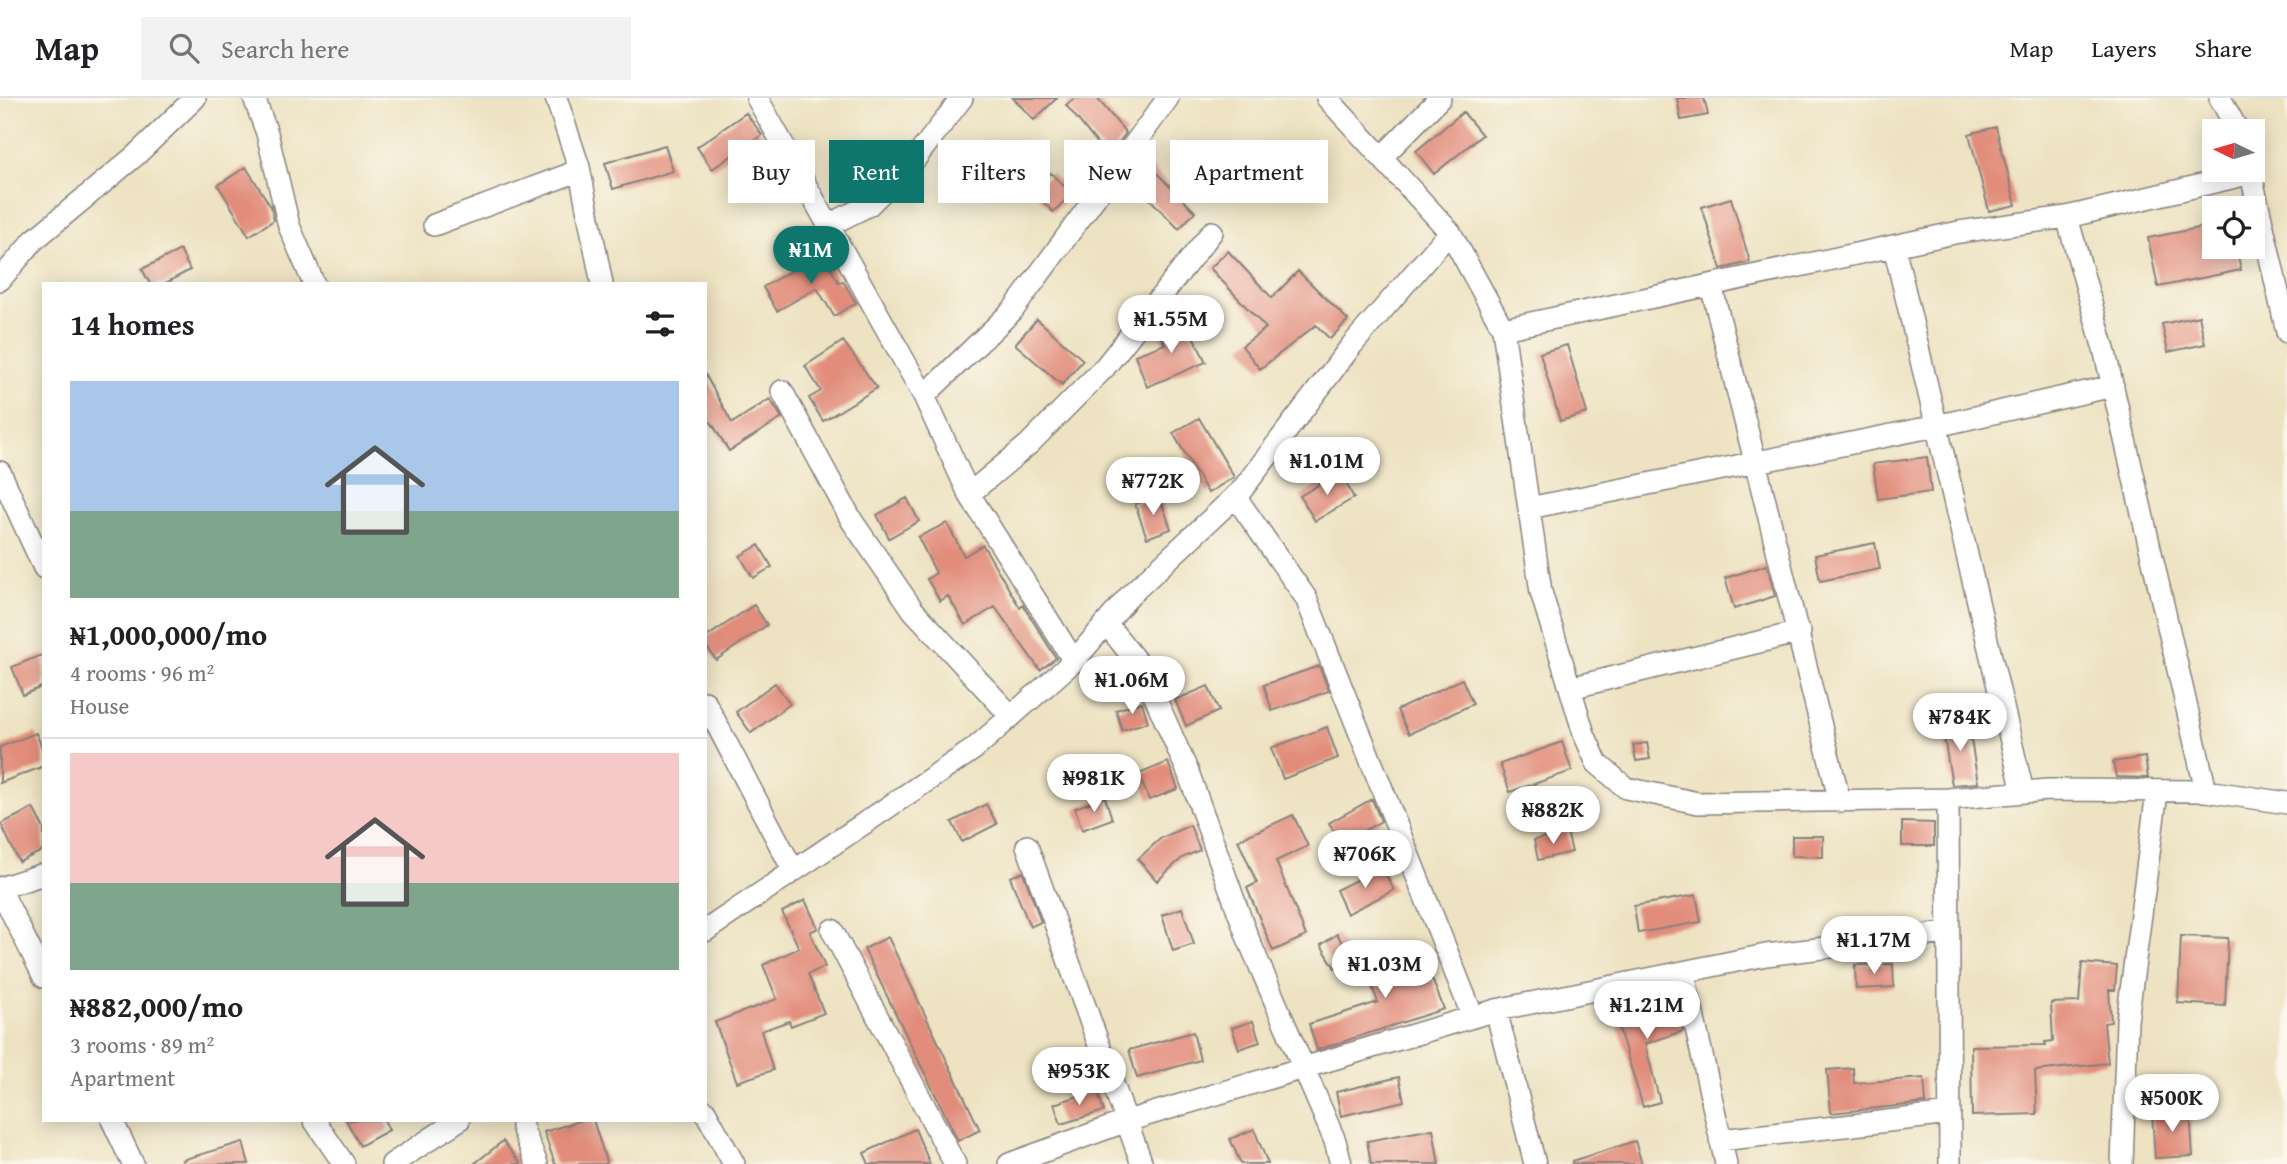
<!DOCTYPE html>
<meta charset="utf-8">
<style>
body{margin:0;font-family:"Gentium Book Plus",serif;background:#f2f2f2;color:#202124;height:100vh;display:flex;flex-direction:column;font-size:26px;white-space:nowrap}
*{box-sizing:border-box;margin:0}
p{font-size:23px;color:#757577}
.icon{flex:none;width:38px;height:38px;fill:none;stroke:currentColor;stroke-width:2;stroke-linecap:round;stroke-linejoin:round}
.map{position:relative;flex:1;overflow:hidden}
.side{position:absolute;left:42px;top:184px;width:665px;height:840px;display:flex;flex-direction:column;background:#fff;border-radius:0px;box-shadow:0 4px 18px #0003}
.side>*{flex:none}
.top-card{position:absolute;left:728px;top:42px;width:665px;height:63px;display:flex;gap:14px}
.needle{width:46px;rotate:275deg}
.buttons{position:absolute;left:2202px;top:21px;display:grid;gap:14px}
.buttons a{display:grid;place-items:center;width:63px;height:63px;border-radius:0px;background:#fff;box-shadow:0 4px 18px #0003;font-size:35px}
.price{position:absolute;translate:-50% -60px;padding:0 16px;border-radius:24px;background:#fff;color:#222;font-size:23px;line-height:46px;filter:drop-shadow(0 2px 4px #0008)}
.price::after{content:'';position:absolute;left:50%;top:42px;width:21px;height:16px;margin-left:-10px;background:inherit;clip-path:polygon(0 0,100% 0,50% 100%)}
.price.active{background:#0f766e;color:#fff}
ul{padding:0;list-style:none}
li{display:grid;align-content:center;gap:14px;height:371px;padding:0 28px}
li+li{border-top:2px solid #e0e0e0}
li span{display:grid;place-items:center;height:217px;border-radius:0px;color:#555}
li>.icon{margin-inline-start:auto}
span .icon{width:126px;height:126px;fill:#fffc;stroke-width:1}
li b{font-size:30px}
h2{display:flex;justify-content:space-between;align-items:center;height:84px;padding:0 28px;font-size:30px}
.pill{padding:0 24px;border-radius:0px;background:#fff;box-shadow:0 4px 18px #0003;font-size:24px;line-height:63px}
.pill.active{background:#0f766e;color:#fff}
header{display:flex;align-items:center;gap:42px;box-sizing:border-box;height:98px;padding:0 35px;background:#fff;border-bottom:2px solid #e0e0e0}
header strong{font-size:33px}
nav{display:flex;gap:38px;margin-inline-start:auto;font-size:24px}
.search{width:490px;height:63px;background:#f2f2f2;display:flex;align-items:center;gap:18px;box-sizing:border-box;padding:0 24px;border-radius:0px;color:#757577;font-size:26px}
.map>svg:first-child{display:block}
</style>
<header>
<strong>Map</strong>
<div class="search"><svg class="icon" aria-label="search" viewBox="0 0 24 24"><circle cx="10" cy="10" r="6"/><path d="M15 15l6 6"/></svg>Search here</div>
<nav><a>Map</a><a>Layers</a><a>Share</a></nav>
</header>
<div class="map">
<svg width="2287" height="1066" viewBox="0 0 2287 1066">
<rect width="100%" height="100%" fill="#fbf7ec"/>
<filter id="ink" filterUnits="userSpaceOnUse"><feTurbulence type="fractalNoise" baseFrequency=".0143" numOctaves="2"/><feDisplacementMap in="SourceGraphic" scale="14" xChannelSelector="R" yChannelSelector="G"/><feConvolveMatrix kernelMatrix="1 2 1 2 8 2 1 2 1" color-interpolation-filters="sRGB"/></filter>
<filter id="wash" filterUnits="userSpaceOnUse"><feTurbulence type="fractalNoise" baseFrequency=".00686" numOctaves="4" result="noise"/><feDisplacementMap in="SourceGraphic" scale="28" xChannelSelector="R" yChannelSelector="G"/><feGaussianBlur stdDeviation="1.57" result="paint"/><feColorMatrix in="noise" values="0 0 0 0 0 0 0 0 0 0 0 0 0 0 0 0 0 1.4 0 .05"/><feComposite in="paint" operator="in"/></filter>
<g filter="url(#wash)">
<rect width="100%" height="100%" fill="#ede2c1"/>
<g id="blocks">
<path fill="#e28d7c" d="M1013,0h44l-23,22z
M1075,0h22l29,35 -18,24 -42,-52z
M1677,0h27l4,17 -27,5z
M1463,14l19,23 -48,39 -18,-23z
M746,15l16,22 -50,34 -15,-22z
M1996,29l20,78 -27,6 -20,-77z
M665,47l8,26 -60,18 -8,-26z
M1148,66l47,48 -16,17 -47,-48z
M246,69l25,40 3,13 -25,16 -31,-51z
M1051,75l21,21 -19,18 -20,-21z
M1731,100l19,64 -29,7 -19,-62z
M2214,127v22h22l5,23 -83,17 -10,-49z
M180,152l10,20 -26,14h-14l-8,-15z
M1228,153l44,47 26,-27 50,49 -18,19 -14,-14 -56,44 -18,-23 24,-18 -56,-60z
M822,155l17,30 4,-2 13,22 -22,13 -17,-28 -40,23 -14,-24z
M2199,218l6,28 -37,8 -6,-28z
M1184,220l22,44 -59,25 -12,-32 30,-11 -7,-13z
M1037,221l46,41 -21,25 -47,-41z
M843,243l34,47 -54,33 -14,-23 12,-7 -16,-25z
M1567,247l20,68 -27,8 -20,-68z
M705,276l27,49 38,-24 12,19 -53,33 -18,-29 -6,3z
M1199,320l35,59 -26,16 -35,-60z
M1927,359l4,35 -53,7 -5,-35z
M1340,374l14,26 -39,23 -15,-25z
M1159,397l12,34 -24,9 -12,-34z
M907,400l12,23 -30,17 -12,-23z
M947,425l17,33 19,-11 37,63 3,-3 33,53 -16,12 -45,-63 -30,18 -17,-29 -8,5 -13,-22 9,-6 -18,-36z
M1875,445l5,26 -60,12 -5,-26z
M759,447l13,22 -19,11 -13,-22z
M1767,467l8,31 -41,13 -9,-31z
M754,507l13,20 -51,35 -11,-16v-6z
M44,556v32l-21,9 -11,-28z
M1319,568l10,25 -57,20 -8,-26z
M1462,581l11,25 -64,30 -12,-24z
M775,585l15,21 -39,29 -15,-21z
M1208,588l11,25 -33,15 -11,-26z
M1142,604l6,20 -26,8 -6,-20z
M1968,623l10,62 -26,2 -10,-60z
M1327,629l11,31 -55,21 -12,-31z
M36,635l8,19v14l-44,17v-36z
M1562,644l10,29 -62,21 -10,-28z
M1647,645l3,16 -14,2 -3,-16z
M2145,659l3,21 -32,-1 -3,-15z
M1168,664l10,27 -29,11 -10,-26z
M1105,699l7,22 -30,11 -7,-22z
M1372,701l9,22 -40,23 -12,-21z
M986,706l11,20 -35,18 -10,-20z
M33,710l11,21v21l-25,12 -18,-38z
M1293,717l15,31 -32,15 30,75 -33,15 -26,-63 10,-5 -19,-43z
M1902,724l32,1v23h-32z
M1190,727l10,25 -18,8 -25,23 -19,-22 23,-21z
M1567,734l5,20 -34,8 -4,-20z
M1792,738h31v21l-31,-1z
M1382,769l12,23 -47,24 -11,-24z
M1023,774l18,50 -11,5 -20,-50z
M1696,797l5,27 -63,11 -4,-27z
M805,802l13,28 -8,4 15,35 -17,7 16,39 -33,13 -2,-5 -28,10 12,39 -36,12 -22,-60 62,-23 -14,-34 36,-17 -17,-36z
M1182,810l12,36 -21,7 -11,-36z
M1337,836l14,24 -16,10 -14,-23z
M2181,838l47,2 -3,68 -47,-3z
M888,839l92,193 -22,11 -94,-192z
M1418,846l26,65 -127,41 -8,-26 69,-22 -14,-36z
M2082,865l35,3 -2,24h-6l2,32 -7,1 4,40 -73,8 2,43 -65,2 -1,-70 75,-1 -1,-3 8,-1 -2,-38 28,-1z
M1893,866l1,23 -38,2 -1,-24z
M1675,898l8,35 -38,13 15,58 -17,5 -28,-91z
M1253,923l7,21 -21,7 -7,-21z
M1193,934l7,28 -63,18 -8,-28z
M1853,970l1,15 70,-5 2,25 -95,10 -4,-43z
M1399,979l5,24 -63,15 -5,-24z
M1097,992l7,21 -43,13 -7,-20z
M2190,1013l3,45 -38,2 -3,-45z
M346,1022h38l5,10 -29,16z
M582,1022h11l14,44h-52l-11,-32z
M915,1031l15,35h-61l-5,-11z
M1254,1031l14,35h-27l-11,-25z
M1433,1031l6,35h-68l-4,-23z
M503,1043l18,23h-47z
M1635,1043l7,23h-70v-3z
M243,1044l6,22h-66l-1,-4z"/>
</g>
</g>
<g filter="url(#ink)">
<use href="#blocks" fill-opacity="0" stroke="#88827e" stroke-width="2"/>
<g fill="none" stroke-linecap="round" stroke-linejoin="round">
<defs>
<path id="minor" d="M254,0l13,35 22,93 25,58
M556,0l23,69 23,117
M757,0l167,298 45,98 105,167
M1327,0l123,134 53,97 38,263 43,142 13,29 29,25 72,15 250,-4 100,-9 158,1 81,12
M2220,0l18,33
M1382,59l58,-59
M2250,72l37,162
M2067,119l38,136 101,438
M434,127l136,-51 9,-7
M827,128l42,-21 46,-46 47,-61
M1894,148l129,546
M0,182l34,-40 101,-84 60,-58
M1711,187l129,517
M1503,231l456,-97 108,-15 185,-44
M782,293l70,130 61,89 98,106
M924,298l89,-86 155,-212
M0,374l44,96
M969,396l60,-50 76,-77 107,-135
M1235,398l71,102 167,419
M1529,410l407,-82 177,-40
M1106,525l37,47 45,102 59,164 88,205 6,23
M1570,590l230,-56
M705,604l88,168
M1948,701l2,365
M1027,748l115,318
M0,790l44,-14
M0,791l44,88
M832,832l123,234
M705,833l269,-182 100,-88 56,-66 111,-104 111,-146 98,-113
M1684,876l42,190
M1496,912l39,154
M705,1013l29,53
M112,1022l21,44
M314,1022l30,44
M522,1029l15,37
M1720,1042l230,-26
M392,1066l67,-44
M1009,1066l118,-43 369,-111 270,-55 181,-22
M2122,1066l5,-143 30,-229"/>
</defs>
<use href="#minor" stroke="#88827e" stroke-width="24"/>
<use href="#minor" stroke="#fff" stroke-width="21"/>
</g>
</g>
</svg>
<div class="buttons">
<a><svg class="needle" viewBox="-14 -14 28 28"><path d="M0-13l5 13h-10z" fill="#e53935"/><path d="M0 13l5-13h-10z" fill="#757577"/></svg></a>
<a><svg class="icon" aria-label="locate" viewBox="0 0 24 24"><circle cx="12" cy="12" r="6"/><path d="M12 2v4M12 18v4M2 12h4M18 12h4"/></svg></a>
</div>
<b class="price active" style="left:811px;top:188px">₦1M</b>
<b class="price" style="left:1171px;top:257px">₦1.55M</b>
<b class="price" style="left:1327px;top:399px">₦1.01M</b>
<b class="price" style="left:1153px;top:419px">₦772K</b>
<b class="price" style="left:1132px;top:618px">₦1.06M</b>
<b class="price" style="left:1960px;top:655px">₦784K</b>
<b class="price" style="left:1094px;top:716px">₦981K</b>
<b class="price" style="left:1553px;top:748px">₦882K</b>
<b class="price" style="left:1365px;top:792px">₦706K</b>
<b class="price" style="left:1874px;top:878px">₦1.17M</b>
<b class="price" style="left:1385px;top:902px">₦1.03M</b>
<b class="price" style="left:1647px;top:943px">₦1.21M</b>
<b class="price" style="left:1079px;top:1009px">₦953K</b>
<b class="price" style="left:2172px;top:1036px">₦500K</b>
<div class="top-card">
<a class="pill">Buy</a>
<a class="pill active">Rent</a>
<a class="pill">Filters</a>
<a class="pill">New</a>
<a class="pill">Apartment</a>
</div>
<section class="side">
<h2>14 homes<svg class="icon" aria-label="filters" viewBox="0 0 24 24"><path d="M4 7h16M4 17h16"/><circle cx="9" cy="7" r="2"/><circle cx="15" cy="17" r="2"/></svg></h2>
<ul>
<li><span style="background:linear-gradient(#a9c7e8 60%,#7fa58c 0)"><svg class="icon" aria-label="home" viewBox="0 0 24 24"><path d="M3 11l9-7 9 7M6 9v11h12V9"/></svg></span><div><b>₦1,000,000/mo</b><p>4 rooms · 96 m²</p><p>House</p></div></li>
<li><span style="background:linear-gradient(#f6c9c9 60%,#7fa58c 0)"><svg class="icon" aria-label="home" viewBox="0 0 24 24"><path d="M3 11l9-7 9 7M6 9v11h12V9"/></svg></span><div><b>₦882,000/mo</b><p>3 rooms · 89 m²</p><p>Apartment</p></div></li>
</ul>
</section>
</div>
